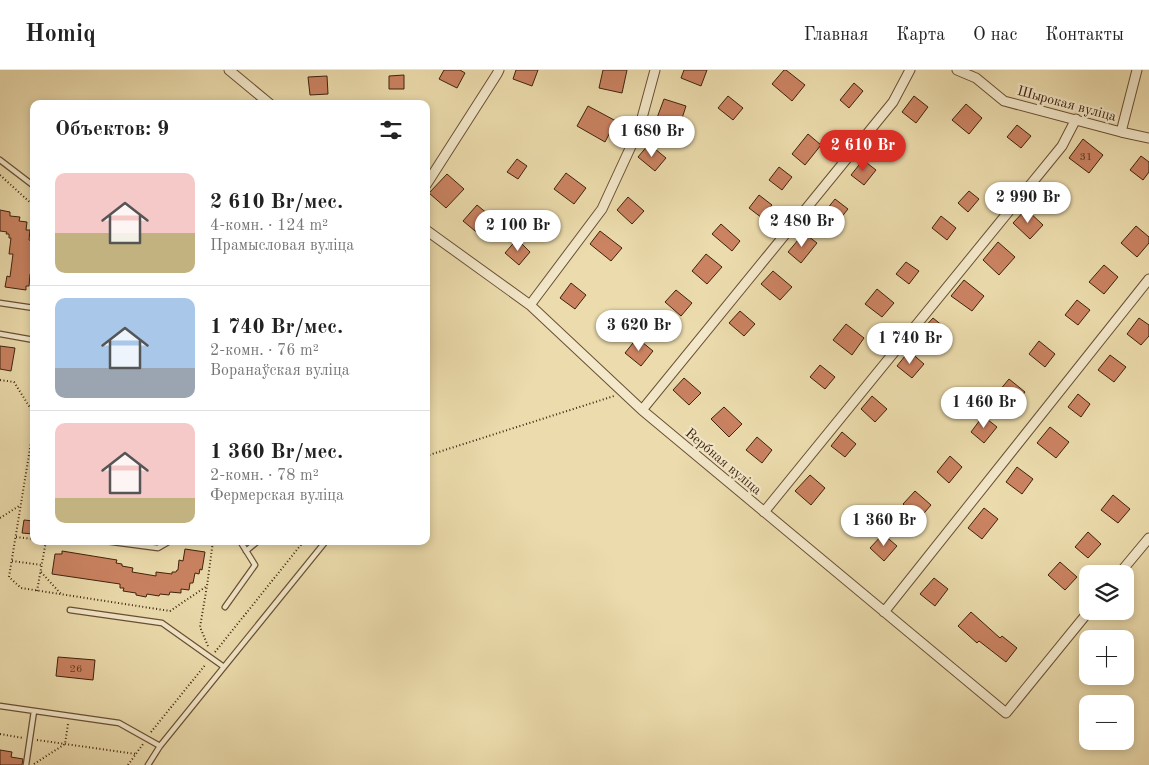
<!DOCTYPE html>
<html lang="ru">
<meta charset="utf-8">
<style>
body{margin:0;font-family:"Old Standard TT",serif;background:#f2f2f2;color:#222;height:100vh;display:flex;flex-direction:column;font-size:19px;white-space:nowrap}
*{box-sizing:border-box;margin:0}
p{font-size:16px;color:#767676}
.icon{flex:none;width:28px;height:28px;fill:none;stroke:currentColor;stroke-width:2;stroke-linecap:round;stroke-linejoin:round}
.map{position:relative;flex:1;overflow:hidden}
.sheet{position:absolute;left:30px;top:30px;width:400px;height:445px;display:flex;flex-direction:column;background:#fff;border-radius:10px;box-shadow:0 2px 8px #0003}
.sheet>*{flex:none}
.tools{position:absolute;left:1079px;top:495px;display:grid;gap:10px}
.tools a{display:grid;place-items:center;width:55px;height:55px;border-radius:10px;background:#fff;box-shadow:0 2px 8px #0003;font-size:25px}
.price{position:absolute;translate:-50% -42px;padding:0 11px;border-radius:18px;background:#fff;color:#222;font-size:16px;line-height:32px;filter:drop-shadow(0 1px 2px #0008)}
.price::after{content:'';position:absolute;left:50%;top:30px;width:15px;height:11px;margin-left:-8px;background:inherit;clip-path:polygon(0 0,100% 0,50% 100%)}
.price.on{background:#d93025;color:#fff}
ul{padding:0;list-style:none}
li{display:flex;align-items:center;gap:15px;height:125px;padding:0 25px}
li+li{border-top:1px solid #e0e0e0}
li span{display:grid;place-items:center;flex:none;width:140px;height:100px;border-radius:10px;color:#555}
li>.icon{margin-inline-start:auto}
span .icon{width:60px;height:60px;fill:#fffc;stroke-width:1}
li b{font-size:21px}
h2{display:flex;justify-content:space-between;align-items:center;height:60px;padding:0 25px;font-size:21px}
header{display:flex;align-items:center;gap:30px;box-sizing:border-box;height:70px;padding:0 25px;background:#fff;border-bottom:1px solid #e0e0e0}
header strong{font-size:24px}
nav{display:flex;gap:28px;margin-inline-start:auto;font-size:18px}
.map>svg:first-child{display:block}
</style>
<header>
<strong>Homiq</strong>
<nav><a>Главная</a><a>Карта</a><a>О нас</a><a>Контакты</a></nav>
</header>
<div class="map">
<svg width="1149" height="695" viewBox="0 0 1149 695">
<rect width="100%" height="100%" fill="#ecdcad"/>
<filter id="stains"><feTurbulence type="fractalNoise" baseFrequency=".004" numOctaves="4"/><feColorMatrix values="0 0 0 0 .2 0 0 0 0 .09 0 0 0 0 .02 0 0 0 .5 -.17"/></filter>
<radialGradient id="worn" r=".72"><stop offset=".6" stop-color="#630" stop-opacity="0"/><stop offset="1" stop-color="#630" stop-opacity=".3"/></radialGradient>
<path fill="#cb8362" stroke="#3e220c" d="M444,0h16l5,3 -8,15 -18,-9z
M516,0h22l-6,16 -19,-7z
M603,0h24l-5,23 -23,-5z
M684,0h23l-6,16 -20,-8z
M784,0h2l19,15 -13,16 -20,-17z
M404,5v14h-15v-13z
M327,6l1,18 -18,1 -2,-18z
M854,13l9,8 -14,17 -9,-8z
M728,26l15,12 -10,12 -15,-12z
M914,26l14,11 -12,16 -14,-11z
M664,29l22,7 -9,28 -23,-8z
M966,34l16,14 -13,16 -17,-14z
M588,36l28,15 -11,21 -28,-16z
M1017,55l14,11 -10,12 -14,-11z
M808,64l13,11 -16,20 -13,-11z
M1083,69l20,16 -14,18 -20,-15z
M649,74l17,14 -11,13 -17,-14z
M1141,86l8,6v10l-6,8 -13,-10z
M517,89l10,7 -9,13 -11,-7z
M863,90l13,10 -12,15 -13,-10z
M779,97l13,10 -10,13 -13,-10z
M566,103l20,15 -12,16 -20,-15z
M447,104l17,15 -18,19 -17,-15z
M969,121l10,8 -11,13 -10,-9z
M759,125l13,10 -10,13 -13,-10z
M628,127l16,14 -12,13 -15,-14z
M835,129l13,10 -12,15 -13,-10z
M477,135l17,14 -14,16 -17,-14z
M1026,139l17,16 -13,14 -17,-16z
M0,140l10,2v4l10,1 -1,4 8,1 -1,8h4l-1,10 4,1 -2,10h3l-2,13h2v3l-1,7h-3l-1,12h-3v4l-21,-3 2,-11 3,1 3,-23h-4l2,-16h-2v-4h-3l1,-2 -7,-1z
M941,146l15,12 -9,12 -15,-12z
M721,154l19,17 -8,10 -20,-17z
M1136,156l13,11v6l-12,14 -16,-14z
M600,161l22,17 -11,13 -21,-17z
M804,163l13,10 -16,20 -13,-11z
M517,169l13,13 -11,13 -14,-12z
M998,172l17,15 -16,18 -16,-15z
M706,184l16,13 -15,17 -15,-13z
M906,192l13,9 -10,13 -13,-10z
M1104,195l14,12 -14,17 -15,-12z
M773,201l19,16 -12,13 -19,-16z
M964,210l20,16 -12,15 -21,-15z
M571,213l15,12 -11,14 -15,-11z
M877,219l17,14 -12,14 -17,-13z
M676,220l16,13 -11,13 -16,-14z
M1077,230l13,10 -12,15 -13,-10z
M740,241l15,13 -11,12 -15,-13z
M933,248l16,13 -11,13 -16,-14z
M1139,248l10,7v11l-8,9 -14,-11z
M846,254l18,14 -12,17 -19,-15z
M637,268l16,13 -12,15 -16,-13z
M1039,271l16,13 -10,13 -16,-13z
M0,276l15,2 -4,23 -11,-2z
M909,281l15,13 -12,14 -15,-12z
M1110,285l16,12 -12,15 -16,-12z
M820,295l15,12 -10,12 -15,-12z
M684,308l17,15 -12,12 -16,-15z
M1009,309l16,13 -15,19 -16,-14z
M1078,324l12,10 -9,13 -13,-10z
M872,326l15,13 -12,13 -14,-13z
M724,337l18,17 -13,13 -18,-18z
M983,346l14,11 -13,16 -13,-11z
M1050,357l19,15 -13,16 -19,-15z
M842,362l14,12 -11,13 -14,-11z
M757,367l15,13 -10,13 -16,-13z
M950,386l12,11 -13,16 -12,-11z
M1017,397l16,12 -11,15 -16,-12z
M810,405l15,13 -14,17 -16,-14z
M915,421l16,14 -12,14 -16,-15z
M1113,425l17,14 -12,14 -17,-13z
M984,438l14,11 -16,20 -14,-11z
M24,450l10,1v13l-12,-1z
M1088,462l13,12 -13,14 -13,-11z
M883,464l14,12 -13,15 -14,-13z
M185,479l20,3 -3,18 -2,-1 -1,5 -4,-1 -2,10h-3l-1,7 -8,-1v4l-11,-1 -1,3 -9,-1 -1,2 -12,-2 -1,3 -10,-2v-2l-13,-2 1,-3h-4v-4l-68,-10 3,-20h7v-3l55,9 -1,3 6,1v2l11,2 -1,4 24,4v-4l16,2v-2h4l1,-2h1l1,-10 4,1z
M1060,492l17,15 -12,13 -17,-15z
M934,508l14,11 -13,17 -15,-12z
M971,542l29,26 2,-2 15,12 -11,14 -27,-21 -2,2 -19,-17z
M58,587l37,3 -2,20 -37,-4z
M0,680l12,2 -1,5 12,2 -1,6h-22z"/>
<g fill="none" stroke-linecap="round" stroke-linejoin="round">
<defs>
<path id="lane" d="M0,90l34,26
M0,233l34,5
M0,264l34,6
M105,471l53,7 12,-7
M246,481l12,-10
M225,537l30,-42 -15,-24
M70,540l92,13 62,44
M0,636l119,17 41,23
M26,695l8,-54
M148,695l12,-19 166,-205"/>
<path id="street" d="M229,0l41,34
M957,0l19,8 28,23 117,31 28,6
M1121,62l16,-62
M426,115l71,-111 2,-4
M426,160l104,75 112,105 364,303 83,-102
M530,235l72,-96 37,-80 16,-59
M642,340l251,-308 17,-32
M764,442l298,-366 14,-27
M1119,504l30,-36
M884,542l265,-333"/>
</defs>
<use href="#lane" stroke="#6a5034" stroke-width="7"/>
<use href="#street" stroke="#6a5034" stroke-width="11"/>
<path stroke="#3e220c" stroke-width="2" stroke-dasharray="1 2.5" stroke-linecap="butt" d="M0,105l34,31
M0,310l14,2 20,32
M34,354l-25,153 12,11 149,23 37,-25
M426,386l188,-60
M0,448l19,-12
M16,467l18,2
M12,491l30,4
M41,502l20,22
M37,521l9,-50
M208,576l-8,-19 7,-41 6,-45
M215,582l89,-111
M151,662l55,-68
M0,664l23,4
M37,670l99,14
M34,694l31,-20 3,-20
M128,695l15,-21"/>
<use href="#lane" stroke="#f3e8ca" stroke-width="4.5"/>
<use href="#street" stroke="#f3e8ca" stroke-width="9"/>
</g>
<g text-anchor="middle" stroke-width="4.5" stroke-linejoin="round" paint-order="stroke">
<g font-size="11" fill="#613a22">
<text x="1086" y="90">31</text>
<text x="76" y="602">26</text>
</g>
<g font-size="14" fill="#3e220c" stroke="#f3e8ca">
<text transform="translate(1067 33) rotate(15)" y="5">Шырокая вуліца</text>
<text transform="translate(724 391) rotate(40)" y="5">Вербная вуліца</text>
</g>
</g>
<rect width="100%" height="100%" filter="url(#stains)"/>
<rect width="100%" height="100%" fill="url(#worn)"/>
</svg>
<div class="tools">
<a><svg class="icon" aria-label="layers" viewBox="0 0 24 24"><path d="M12 4l9 5-9 5-9-5zM3 14l9 5 9-5"/></svg></a>
<a>+</a>
<a>−</a>
</div>
<b class="price" style="left:652px;top:88px">1 680 Br</b>
<b class="price on" style="left:863px;top:102px">2 610 Br</b>
<b class="price" style="left:1028px;top:154px">2 990 Br</b>
<b class="price" style="left:802px;top:178px">2 480 Br</b>
<b class="price" style="left:518px;top:182px">2 100 Br</b>
<b class="price" style="left:639px;top:282px">3 620 Br</b>
<b class="price" style="left:910px;top:295px">1 740 Br</b>
<b class="price" style="left:984px;top:359px">1 460 Br</b>
<b class="price" style="left:884px;top:477px">1 360 Br</b>
<section class="sheet">
<h2>Объектов: 9<svg class="icon" aria-label="filters" viewBox="0 0 24 24"><path d="M4 7h16M4 17h16"/><circle cx="9" cy="7" r="2"/><circle cx="15" cy="17" r="2"/></svg></h2>
<ul>
<li><span style="background:linear-gradient(#f6c9c9 60%,#c2b280 0)"><svg class="icon" aria-label="home" viewBox="0 0 24 24"><path d="M3 11l9-7 9 7M6 9v11h12V9"/></svg></span><div><b>2 610 Br/мес.</b><p>4-комн. · 124 m²</p><p>Прамысловая вуліца</p></div></li>
<li><span style="background:linear-gradient(#a9c7e8 70%,#9aa5b1 0)"><svg class="icon" aria-label="home" viewBox="0 0 24 24"><path d="M3 11l9-7 9 7M6 9v11h12V9"/></svg></span><div><b>1 740 Br/мес.</b><p>2-комн. · 76 m²</p><p>Воранаўская вуліца</p></div></li>
<li><span style="background:linear-gradient(#f6c9c9 75%,#c2b280 0)"><svg class="icon" aria-label="home" viewBox="0 0 24 24"><path d="M3 11l9-7 9 7M6 9v11h12V9"/></svg></span><div><b>1 360 Br/мес.</b><p>2-комн. · 78 m²</p><p>Фермерская вуліца</p></div></li>
</ul>
</section>
</div>
